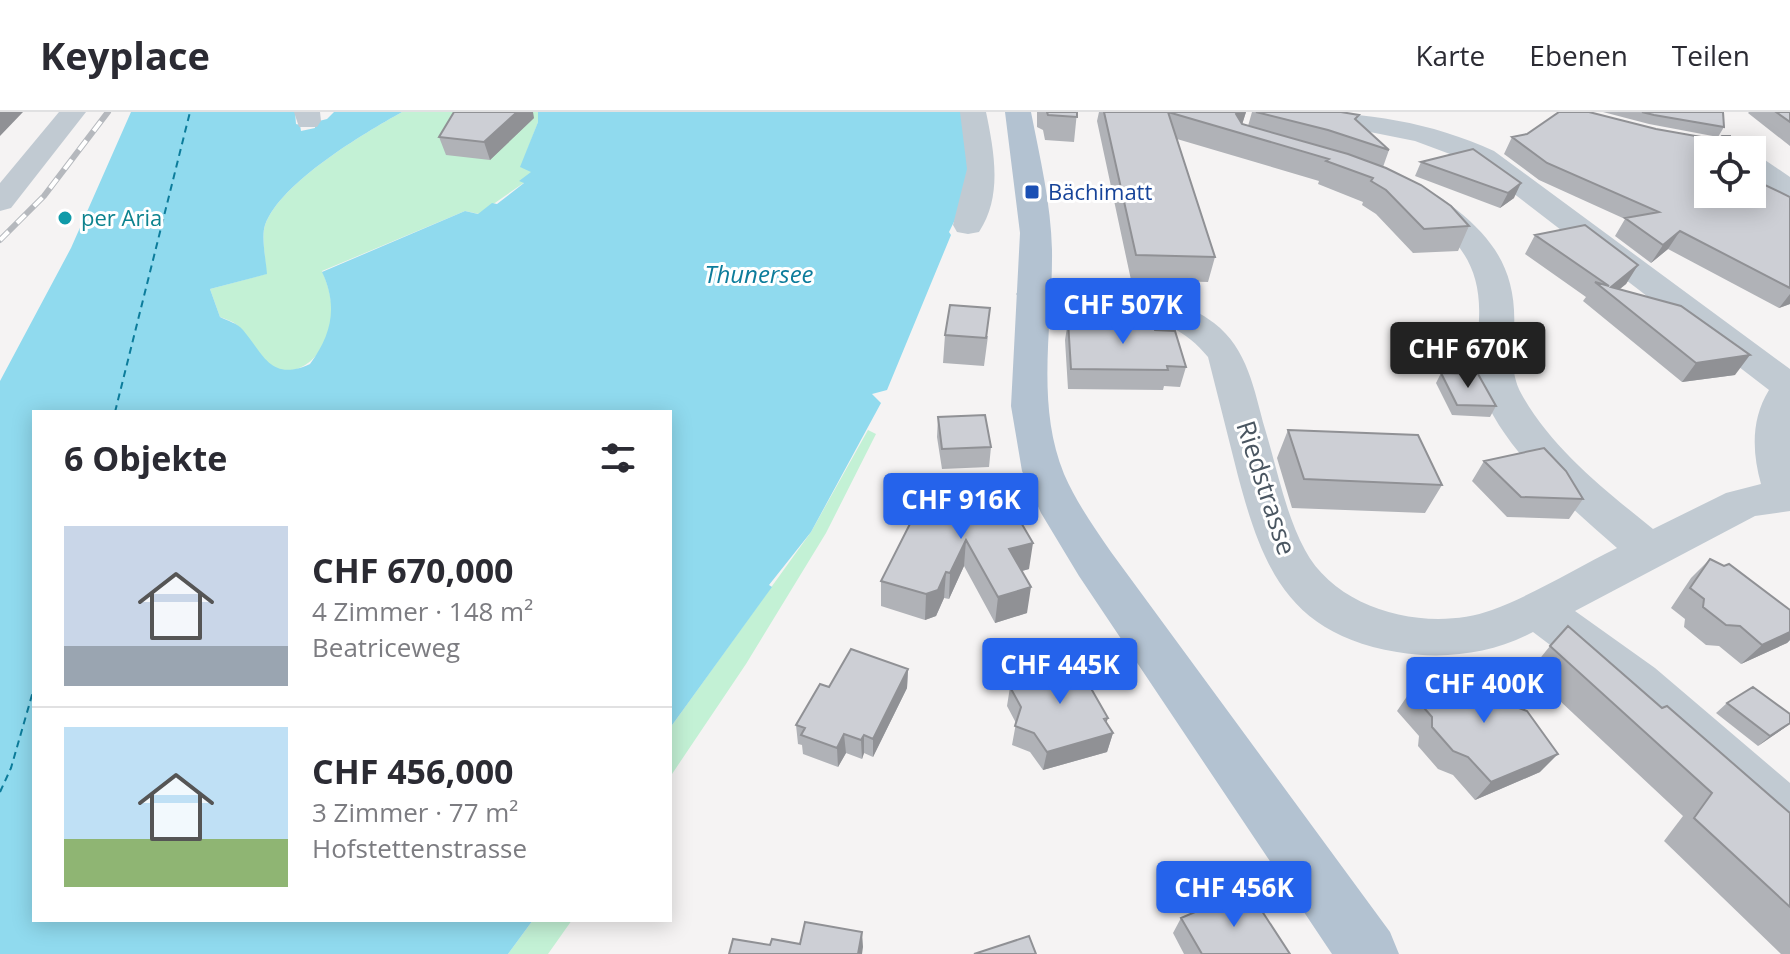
<!DOCTYPE html>
<html lang="de">
<meta charset="utf-8">
<style>
body{margin:0;font-family:"Open Sans",sans-serif;background:#f2f2f3;color:#2b2b33;height:100vh;display:flex;flex-direction:column;font-size:30px;white-space:nowrap}
*{box-sizing:border-box;margin:0}
p{font-size:26px;color:#7c7c81}
.icon{flex:none;width:44px;height:44px;fill:none;stroke:currentColor;stroke-width:2;stroke-linecap:round;stroke-linejoin:round}
.map{position:relative;flex:1;overflow:hidden}
.panel{position:absolute;left:32px;top:298px;width:640px;height:512px;display:flex;flex-direction:column;background:#fff;border-radius:0px;box-shadow:0 4px 20px #0003}
.panel>*{flex:none}
.tools{position:absolute;left:1694px;top:24px;display:grid;gap:16px}
.tools a{display:grid;place-items:center;width:72px;height:72px;border-radius:0px;background:#fff;box-shadow:0 4px 20px #0003;font-size:40px}
.price{position:absolute;translate:-50% -68px;padding:0 18px;border-radius:8px;background:#2563eb;color:#fff;font-size:26px;line-height:52px;filter:drop-shadow(0 2px 4px #0008)}
.price::after{content:'';position:absolute;left:50%;top:48px;width:24px;height:18px;margin-left:-12px;background:inherit;clip-path:polygon(0 0,100% 0,50% 100%)}
.price.active{background:#222;color:#fff}
ul{padding:0;list-style:none}
li{display:flex;align-items:center;gap:24px;height:200px;padding:0 32px}
li+li{border-top:2px solid #e1e1e2}
li span{display:grid;place-items:center;flex:none;width:224px;height:160px;border-radius:0px;color:#555}
li>.icon{margin-inline-start:auto}
span .icon{width:96px;height:96px;fill:#fffc;stroke-width:1}
li b{font-size:34px}
h2{display:flex;justify-content:space-between;align-items:center;height:96px;padding:0 32px;font-size:34px}
header{display:flex;align-items:center;gap:48px;box-sizing:border-box;height:112px;padding:0 40px;background:#fff;border-bottom:2px solid #e1e1e2}
header strong{font-size:38px}
nav{display:flex;gap:44px;margin-inline-start:auto;font-size:28px}
.map>svg:first-child{display:block}
</style>
<header>
<strong>Keyplace</strong>
<nav><a>Karte</a><a>Ebenen</a><a>Teilen</a></nav>
</header>
<div class="map">
<svg width="1790" height="842" viewBox="0 0 1790 842">
<rect width="100%" height="100%" fill="#f5f3f3"/>
<path fill="#c3f1d5" d="M402,0h136v10l-17,45 11,4 -7,11 -46,32 -14,-3 -143,60c11,25 14,48 2,73 -12,23 -39,38 -61,16 -10,-10 -15,-26 -26,-35 -5,-4 -12,-6 -17,-8l-10,-28 56,-15c0,-14 -5,-37 -1,-49 16,-43 98,-91 137,-113z
M868,318l8,4 -50,99 -80,131 -76,113v-49l141,-196z
M533,808h39l-24,34h-40z"/>
<path fill="#90daee" d="M131,0h164l1,12 4,1 1,6 14,-3v-6l12,-3 7,-7h68c-39,22 -121,70 -137,113 -4,12 1,35 2,49l-57,15 10,28c8,4 17,6 23,13 21,25 28,52 67,34 22,-30 28,-58 12,-92l143,-61 13,3 14,-11 5,1 27,-21 -5,-2 12,-9 -11,-5 18,-45v-10h426l10,69 -25,51 2,3 -64,155 -15,4 9,9 -70,129 -42,53 3,2 -102,141v-316h-636v508h499l-25,34h-508v-573l71,-133z"/>
<g fill="none" stroke-linecap="round" stroke-linejoin="round">
<path stroke="#0c7c9b" stroke-width="2" stroke-dasharray="7 5" stroke-linecap="butt" d="M115,300l75,-300
M0,680l11,-24 23,-80"/>
<path fill="#c1cad2" fill-rule="evenodd" d="M59,0h27l-75,96 -11,3v-28z
M294,0h26l1,9 -4,6h-18z
M960,0h26c8,39 17,84 -7,120l-11,2 -11,-2 -4,-7 14,-56z
M1297,0c68,0 134,10 197,39l296,218v142l-35,5 -180,95 80,57 135,115v62l-20,-8 -151,-140 -86,-65c-41,22 -90,28 -136,20 -107,-18 -134,-82 -159,-176 -10,-40 -20,-79 -30,-119 -42,-53 -113,-47 -175,-53l-12,-3 -5,-7 5,-7 12,-3c59,5 131,1 181,39 34,26 40,67 51,106 12,39 20,84 40,121 32,61 124,83 187,60 43,-16 84,-42 125,-62 -49,-43 -115,-99 -137,-161 -7,-18 -4,-36 -2,-55 7,-64 -17,-94 -70,-129l-4,-6 4,-6c20,-5 34,7 49,19 41,33 60,66 57,120 -1,23 -4,44 8,65 31,55 83,95 131,134l73,-36 35,-9c-9,-32 -10,-65 8,-94l-295,-227 -59,-22 -105,-21 -9,-2z
M1752,43l10,3 28,19v22l-10,-3 -28,-19z"/>
<path fill="#b3c2d1" fill-rule="evenodd" d="M1005,0h26c9,46 20,92 21,138 1,74 -17,153 12,224 12,28 30,53 47,78l279,380 9,22h-67l-253,-378 -38,-63 -19,-42 -11,-65 9,-173z"/>
<defs>
<path id="rail" d="M0,128l44,-44 64,-84"/>
</defs>
<use href="#rail" stroke="#b5b8bd" stroke-width="6"/>
<use href="#rail" stroke="#fff" stroke-width="4" stroke-dasharray="12" stroke-linecap="butt"/>
</g>
<path fill="#b0b2b7" d="M1037,0h40l-3,30 -29,-2 -2,-10 -6,-3z
M1099,0h147l-4,12 6,2 4,-14h89l16,9 32,29 -6,17 86,59 -11,25 -45,2 -37,-39 -14,-9 1,-3 -45,-18 1,-3 -142,-42 38,118 -7,25 -77,-2 -34,-159z
M1603,0h120l1,15 -6,10 -69,-13z
M1749,0h41v34l-42,-33z
M534,6l-44,42 -44,-5 -7,-18z
M1512,25l196,13 26,46 56,1v107l-11,4 -111,-59 -17,14 -36,-27 10,-17 -86,-39 -35,-26z
M1473,37l41,49 -14,10 -85,-32 6,-14z
M1535,123l103,30 -12,19 -6,5 115,86 -53,7 -99,-81 3,-4 -61,-43z
M1068,209l87,9 31,37 -6,20 -16,-1 -1,4 -95,-1 -3,-49z
M945,223l43,1 -4,30 -41,-3z
M1441,261l55,33 -6,11 -38,-2 -16,-32z
M938,305l53,30 -2,20 -47,2 -5,-32z
M1288,318l154,55 -17,28 -133,-5 -15,-50z
M1484,349l99,38 -14,20 -62,-2 -35,-36z
M918,396l111,61 -7,2 5,42 -32,10 -31,-57 -15,33 -5,-1 -8,18 -11,4 -44,-14v-25z
M1710,447l80,51v30l-3,3 -46,21 -22,-18 -13,-1 -22,-18 1,-8 -14,-11 20,-30z
M1550,534l112,62 128,105v141h-9l-117,-113 19,-25 -154,-144z
M908,557l-1,19 -34,69 -9,-4 -2,6 -16,-6 -8,14 -35,-13 -1,-9 -4,-1 -2,-19 33,-38z
M1028,557l78,53 7,11 -6,19 -64,18 -13,-18 -18,-7 4,-22 -9,-17 3,-19 15,-6z
M1410,580l130,80 -65,28 -22,-25 -15,-6 -20,-23 1,-10 -22,-25z
M1727,591l63,11v10l-32,22 -42,-33z
M1181,806l109,36h-106l-11,-21z"/>
<path fill="#909195" d="M0,0h23l-23,24z
M517,0h16l1,6 -44,42 -6,-18z
M1238,0h8l-5,16 -5,-14z
M1521,71l-7,15 -14,10 8,-15z
M1680,119l-12,18 -17,14 12,-18z
M1638,153l-12,19 -14,11 -1,-8z
M1790,182v10l-11,4z
M1750,243l-15,20 -53,7 14,-19z
M966,428l-2,26 -15,33 1,-26z
M1033,431l-4,26 -23,6 3,-26z
M946,460l-2,26 -8,18 -11,4 1,-26z
M1031,475l-4,26 -32,10 3,-26z
M1790,520v8l-3,3 -46,21 21,-19z
M908,557l-1,19 -34,69v-18z
M1108,606l-6,18 11,-3 -6,19 -64,18 4,-18z
M1790,611l-6,5 -26,18 12,-10z
M844,622l2,19 -8,14 -1,-19z
M864,623v18l-2,6 -1,-19z
M1558,642l-18,18 -65,28 16,-18z
M862,820l1,15 -1,7h-4z"/>
<path fill="#cdcfd5" stroke="#909195" stroke-width="2" d="M454,0h63l-33,30 -45,-5z
M1047,0h30v5l-29,-2z
M1104,0h134l-2,2 6,10 106,30 38,14 35,17 30,21 18,20 -45,3 -38,-39 -15,-9 2,-3 -47,-17 3,-2 -161,-47 47,145 -79,-2z
M1256,0h85l18,3 -4,4 34,31 -61,-20z
M1559,0h30l67,17 62,11 4,-4h8l1,14h-23v44h26v2l4,-2h14v-6l11,-4 27,13v91l-110,-57 -17,14 -38,-27 34,-6 -112,-49 -35,-26 15,-3z
M1642,0h81l1,15 -70,-12z
M1776,0h14v10z
M1473,37l48,34 -13,10 -87,-31z
M1585,113l53,40 -27,22 70,19 69,49 -54,8 -101,-81 14,4 -74,-51z
M950,193l40,3 -4,30 -41,-3z
M1068,209l85,1 2,8 20,1 11,36 -19,-1 1,4 -97,-1z
M1441,261l37,1 18,32 -39,-1z
M985,303l6,32 -49,2 -4,-32z
M1288,318l130,5 24,50 -138,-6z
M1544,336l22,23 17,28 -62,-2 -37,-36z
M944,369l62,16 27,46 -24,6 22,38 -33,10 -32,-57 -16,33 -4,-1 -8,18 -12,4 -45,-13 37,-73 12,3z
M1710,447l14,7 5,-2 61,46v22l-28,13 -22,-19 -14,-1 -23,-18 1,-8 -14,-11z
M1568,514l94,82 5,-2 123,107v94l-96,-89 18,-25 -162,-147z
M851,537l57,20 -35,70 -9,-4 -3,5 -17,-6 -7,14 -36,-13 4,-7 -9,-3 24,-41 9,3z
M1073,545l35,61 -4,1 9,14 -66,19 -13,-19 -19,-7 6,-19 -11,-20 21,-8 -3,-10z
M1474,555l39,39 14,5 31,43 -67,28 -23,-25 -15,-6 -21,-24v-10l-22,-25z
M1753,575l37,27v9l-20,13 -43,-33z
M1230,785l26,5 34,52h-88l-21,-36z
M805,810l57,10 -4,22h-129l4,-15 37,6 2,-6 28,5z
M1029,824l7,18h-62z"/>
<rect fill="#1a4fb4" stroke="#fff" stroke-width="3" x="1024" y="72" width="16" height="16" rx="4"/>
<circle fill="#0f9aa8" stroke="#fff" stroke-width="3" cx="65" cy="106" r="8"/>
<g text-anchor="middle" stroke-width="6" stroke-linejoin="round" paint-order="stroke">
<g font-size="22" fill="#164399" stroke="#fff" text-anchor="start">
<text x="1048" y="88">Bächimatt</text>
</g>
<g font-size="22" fill="#0d838f" stroke="#fff" text-anchor="start">
<text x="81" y="114">per Aria</text>
</g>
<g font-size="24" font-style="italic" fill="#0c7c9b" stroke="#fff">
<text x="759" y="171">Thunersee</text>
</g>
<g font-size="26" fill="#4a5661" stroke="#fff">
<text transform="translate(1266 376) rotate(72)" y="9">Riedstrasse</text>
</g>
</g>
</svg>
<div class="tools">
<a><svg class="icon" aria-label="locate" viewBox="0 0 24 24"><circle cx="12" cy="12" r="6"/><path d="M12 2v4M12 18v4M2 12h4M18 12h4"/></svg></a>
</div>
<b class="price" style="left:1123px;top:234px">CHF 507K</b>
<b class="price active" style="left:1468px;top:278px">CHF 670K</b>
<b class="price" style="left:961px;top:429px">CHF 916K</b>
<b class="price" style="left:1060px;top:594px">CHF 445K</b>
<b class="price" style="left:1484px;top:613px">CHF 400K</b>
<b class="price" style="left:1234px;top:817px">CHF 456K</b>
<section class="panel">
<h2>6 Objekte<svg class="icon" aria-label="filters" viewBox="0 0 24 24"><path d="M4 7h16M4 17h16"/><circle cx="9" cy="7" r="2"/><circle cx="15" cy="17" r="2"/></svg></h2>
<ul>
<li><span style="background:linear-gradient(#c9d6e8 75%,#9aa5b1 0)"><svg class="icon" aria-label="home" viewBox="0 0 24 24"><path d="M3 11l9-7 9 7M6 9v11h12V9"/></svg></span><div><b>CHF 670,000</b><p>4 Zimmer · 148 m²</p><p>Beatriceweg</p></div></li>
<li><span style="background:linear-gradient(#bfe0f5 70%,#8fb573 0)"><svg class="icon" aria-label="home" viewBox="0 0 24 24"><path d="M3 11l9-7 9 7M6 9v11h12V9"/></svg></span><div><b>CHF 456,000</b><p>3 Zimmer · 77 m²</p><p>Hofstettenstrasse</p></div></li>
</ul>
</section>
</div>
